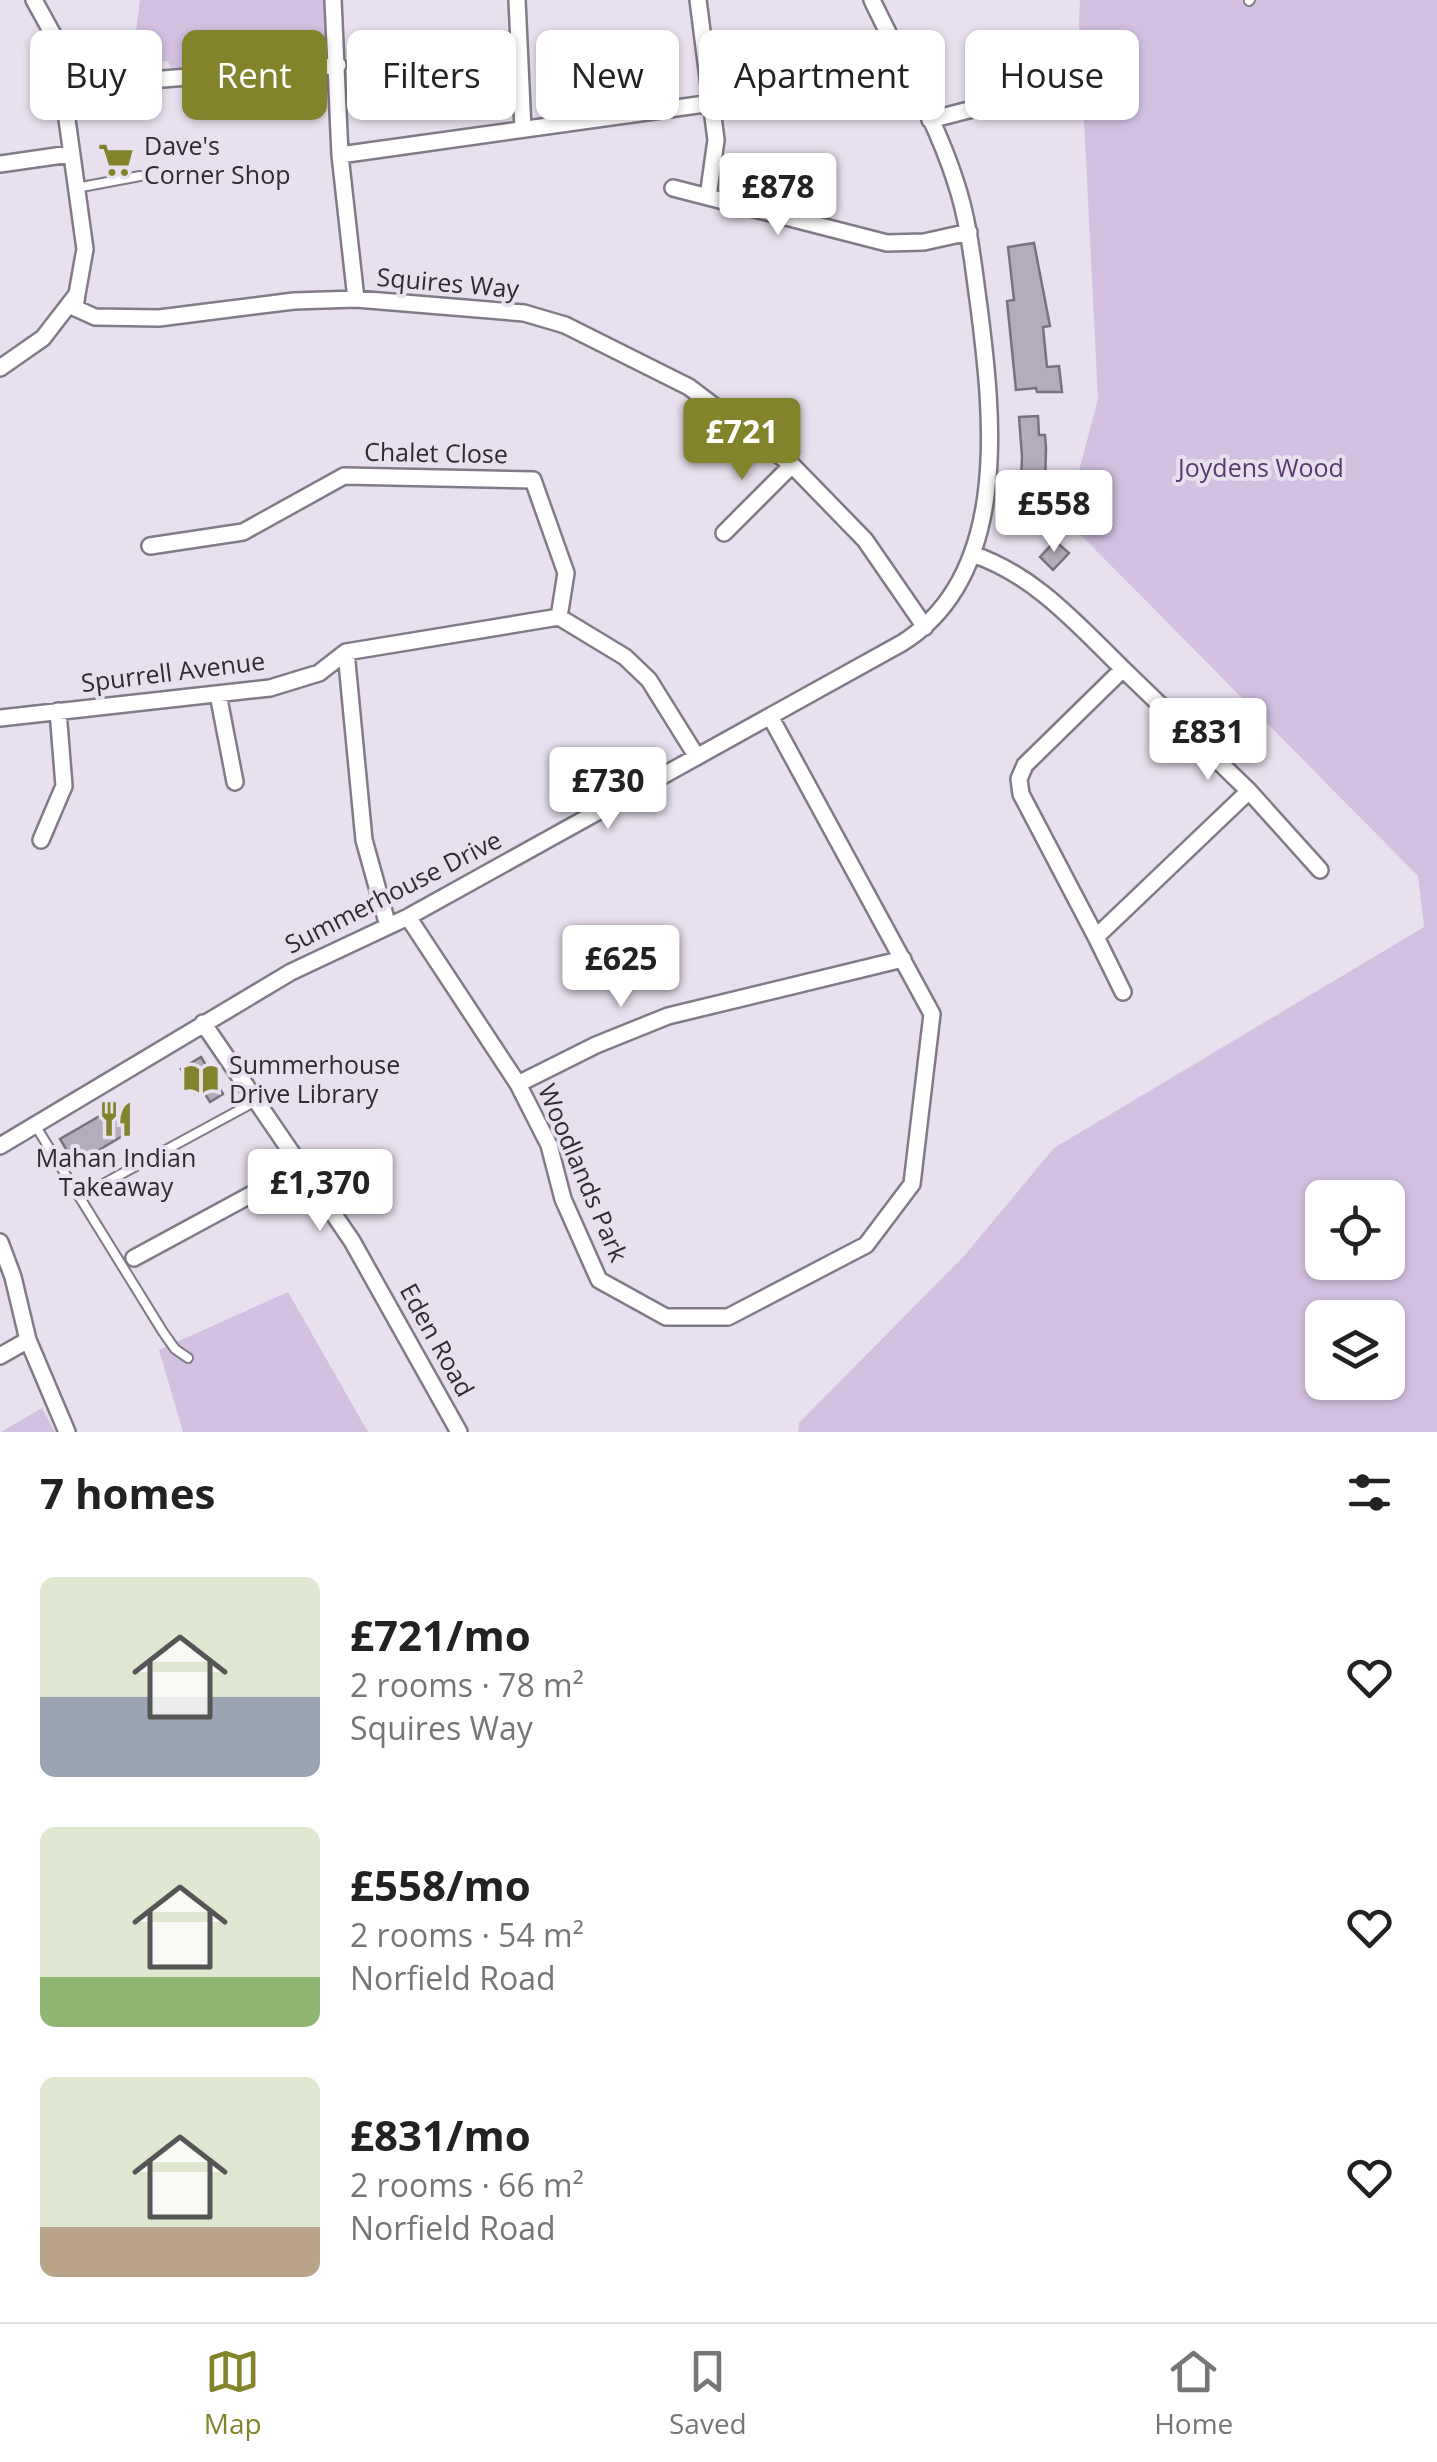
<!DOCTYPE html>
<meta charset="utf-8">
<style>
body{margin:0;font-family:"Open Sans",sans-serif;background:#f2f2f2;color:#222;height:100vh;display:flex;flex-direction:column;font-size:38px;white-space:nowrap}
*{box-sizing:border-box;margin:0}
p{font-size:32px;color:#767676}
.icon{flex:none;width:55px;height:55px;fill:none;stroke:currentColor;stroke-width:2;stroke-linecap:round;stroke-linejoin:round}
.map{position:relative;height:1432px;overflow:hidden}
.side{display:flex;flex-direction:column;background:#fff;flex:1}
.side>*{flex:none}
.hud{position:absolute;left:30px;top:30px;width:1378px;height:90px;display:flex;gap:20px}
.tools{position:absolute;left:1305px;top:1180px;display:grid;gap:20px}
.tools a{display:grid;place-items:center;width:100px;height:100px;border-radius:15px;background:#fff;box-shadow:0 2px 8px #0004;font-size:50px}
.price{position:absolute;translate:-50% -85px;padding:0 22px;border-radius:10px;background:#fff;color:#222;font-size:32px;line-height:65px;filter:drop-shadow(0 2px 5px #0008)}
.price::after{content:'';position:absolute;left:50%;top:60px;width:30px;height:22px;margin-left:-15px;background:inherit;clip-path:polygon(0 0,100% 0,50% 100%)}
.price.selected{background:#83832c;color:#fff}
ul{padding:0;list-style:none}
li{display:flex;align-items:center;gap:30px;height:250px;padding:0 40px}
li span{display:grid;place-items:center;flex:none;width:280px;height:200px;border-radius:15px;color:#555}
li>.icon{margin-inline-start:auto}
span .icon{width:120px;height:120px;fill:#fffc;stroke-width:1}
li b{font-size:42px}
h2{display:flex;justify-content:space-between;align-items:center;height:120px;padding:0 40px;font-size:42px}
.chip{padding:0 35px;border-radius:15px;background:#fff;box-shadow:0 2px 8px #0004;font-size:35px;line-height:90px}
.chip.selected{background:#83832c;color:#fff}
.tabs{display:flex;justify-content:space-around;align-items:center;height:140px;border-top:2px solid #e0e0e0;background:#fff;font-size:28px;color:#767676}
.tabs a{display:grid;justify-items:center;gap:5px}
.tabs .selected{color:#83832c}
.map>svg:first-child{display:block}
</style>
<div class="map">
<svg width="1437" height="1432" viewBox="0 0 1437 1432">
<rect width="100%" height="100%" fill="#e8e0ee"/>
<path fill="#d4c1e2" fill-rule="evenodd" d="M140,0h186l1,55 -8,6 -138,10 -11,-4 -2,-6 -16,1v23l-16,1 -3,-30z
M1080,0h357v1432h-639l1,-9 165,-167 90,-108 370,-221 -6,-51 -352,-356 32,-121 -19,-378zM1322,1198h66v64h-66zM1322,1318h66v64h-66z
M288,1292l80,140h-185l-24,-82z
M42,1408l13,24h-54z"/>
<path fill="#b4acba" stroke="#78717e" stroke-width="2.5" d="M1034,243l16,83 -7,1 4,40 12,-1 3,26h-25l-1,-4 -20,2 -9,-89 7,-1 -6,-53z
M1038,416l1,19h6l1,13 -1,42h-7v24h6v12h-25l3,-69 -3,-40z
M1055,541l14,12 -16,17 -13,-13z
M201,1057l22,37 -13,8 -8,-13 -7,4 -14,-24z
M117,1106l14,25 -56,33 -15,-25z"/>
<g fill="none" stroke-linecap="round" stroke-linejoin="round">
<defs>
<path id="service" d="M1249,1l1,-1
M76,188l64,-12
M35,1125l128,207 12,17 13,9
M79,1197l177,-96"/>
<path id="minor" d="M333,0l7,155 16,144
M517,0l6,129
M698,0l18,140 -8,57 179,46 37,-1 45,-10
M163,79l175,-14
M930,120l85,-22
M340,155l372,-52
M0,164l70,-10
M673,188l35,9
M77,294l-2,14 20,9 64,1 135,-17 62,-2 168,14 41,12 124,62 103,78 73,75 60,87
M0,368l43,-30 34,-44 8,-45 -29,-209 -22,-40
M724,533l68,-68
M150,546l93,-14 101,-56 189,4 33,93 -7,44
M972,554c63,21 105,70 151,115l-98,96 -6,14 2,15 75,143 153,-146
M346,652l18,188 24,86
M1123,669l126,122 71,79
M218,694l17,88
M0,718l270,-30 49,-15 27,-21 213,-35 66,40 24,23 48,77
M41,840l23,-54 -6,-75
M408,917l110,167 78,-39 72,-29 235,-57
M1096,937l27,55
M203,1023l149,218 107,191
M518,1084l31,61 14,54 36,81 67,37h62l138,-72 46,-61 20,-170 -162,-298
M0,1146l291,-174 117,-55 494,-274c109,-68 91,-227 77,-336 -6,-43 -10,-86 -24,-127 -20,-62 -55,-121 -83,-180
M0,1242l13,35 15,63 39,92
M134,1258l168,-91
M0,1356l28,-16"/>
</defs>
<use href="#service" stroke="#817a87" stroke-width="12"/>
<use href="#minor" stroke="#817a87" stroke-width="20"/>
<use href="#service" stroke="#fff" stroke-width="8"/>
<use href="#minor" stroke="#fff" stroke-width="15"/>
</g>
<defs>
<symbol id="supermarket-bare" viewBox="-9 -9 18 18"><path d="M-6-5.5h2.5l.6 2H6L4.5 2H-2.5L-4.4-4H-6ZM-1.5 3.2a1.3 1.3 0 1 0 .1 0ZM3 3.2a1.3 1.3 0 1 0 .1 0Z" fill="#83832c" stroke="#e8e0ee" stroke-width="2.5" paint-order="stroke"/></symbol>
<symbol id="library-bare" viewBox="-9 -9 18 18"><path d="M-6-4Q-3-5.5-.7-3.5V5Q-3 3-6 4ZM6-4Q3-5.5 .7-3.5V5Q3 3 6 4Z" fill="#83832c" stroke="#e8e0ee" stroke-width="2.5" paint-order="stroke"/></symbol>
<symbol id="restaurant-bare" viewBox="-9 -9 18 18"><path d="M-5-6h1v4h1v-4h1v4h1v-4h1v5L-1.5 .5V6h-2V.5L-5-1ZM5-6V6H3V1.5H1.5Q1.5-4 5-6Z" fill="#83832c" stroke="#e8e0ee" stroke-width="2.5" paint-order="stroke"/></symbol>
</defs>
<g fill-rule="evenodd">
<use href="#supermarket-bare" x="91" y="135" width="50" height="50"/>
<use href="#library-bare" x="176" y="1054" width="50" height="50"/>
<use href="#restaurant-bare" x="91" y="1094" width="50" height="50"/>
</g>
<g text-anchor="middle" stroke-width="8" stroke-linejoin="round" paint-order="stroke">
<g font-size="25" fill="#2f2c31" stroke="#e8e0ee" text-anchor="start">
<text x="144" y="155">Dave's<tspan x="144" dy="29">Corner Shop</tspan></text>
<text x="229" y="1074">Summerhouse<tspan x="229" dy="29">Drive Library</tspan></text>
<text x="116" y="1167" text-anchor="middle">Mahan Indian<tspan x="116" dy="29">Takeaway</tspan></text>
</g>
<g font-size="25" fill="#2f2c31" stroke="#e8e0ee">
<text transform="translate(448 283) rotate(5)" y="9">Squires Way</text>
<text transform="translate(436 453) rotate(1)" y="9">Chalet Close</text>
<text transform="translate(173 672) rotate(-7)" y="9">Spurrell Avenue</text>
<text transform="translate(393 892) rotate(-27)" y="9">Summerhouse Drive</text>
<text transform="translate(583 1173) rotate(67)" y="9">Woodlands Park</text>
<text transform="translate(437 1340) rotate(61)" y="9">Eden Road</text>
</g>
<g font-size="25" fill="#5a3870" stroke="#e8e0ee">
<text x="1261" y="477">Joydens Wood</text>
</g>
</g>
</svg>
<div class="tools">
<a><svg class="icon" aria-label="locate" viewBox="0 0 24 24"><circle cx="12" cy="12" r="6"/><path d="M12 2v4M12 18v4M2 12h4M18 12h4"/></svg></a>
<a><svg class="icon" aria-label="layers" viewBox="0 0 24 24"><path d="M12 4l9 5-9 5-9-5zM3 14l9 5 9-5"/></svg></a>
</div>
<b class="price" style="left:778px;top:238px">£878</b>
<b class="price selected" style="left:742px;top:483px">£721</b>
<b class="price" style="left:1054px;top:555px">£558</b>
<b class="price" style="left:1208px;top:783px">£831</b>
<b class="price" style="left:608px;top:832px">£730</b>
<b class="price" style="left:621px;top:1010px">£625</b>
<b class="price" style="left:320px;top:1234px">£1,370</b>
<div class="hud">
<a class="chip">Buy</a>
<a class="chip selected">Rent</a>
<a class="chip">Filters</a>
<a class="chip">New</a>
<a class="chip">Apartment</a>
<a class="chip">House</a>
</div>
</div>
<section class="side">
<h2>7 homes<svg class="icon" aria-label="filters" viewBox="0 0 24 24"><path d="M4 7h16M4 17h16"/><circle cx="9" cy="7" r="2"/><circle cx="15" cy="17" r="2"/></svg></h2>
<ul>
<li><span style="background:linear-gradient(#dfe7d0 60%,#9aa5b1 0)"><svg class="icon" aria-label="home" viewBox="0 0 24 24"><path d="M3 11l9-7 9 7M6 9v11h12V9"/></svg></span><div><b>£721/mo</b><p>2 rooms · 78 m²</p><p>Squires Way</p></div><svg class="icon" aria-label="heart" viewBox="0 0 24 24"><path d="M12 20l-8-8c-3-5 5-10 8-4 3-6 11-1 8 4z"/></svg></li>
<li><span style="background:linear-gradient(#dfe7d0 75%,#8fb573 0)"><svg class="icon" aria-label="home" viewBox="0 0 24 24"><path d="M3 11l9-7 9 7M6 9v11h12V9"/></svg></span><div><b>£558/mo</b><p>2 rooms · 54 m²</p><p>Norfield Road</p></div><svg class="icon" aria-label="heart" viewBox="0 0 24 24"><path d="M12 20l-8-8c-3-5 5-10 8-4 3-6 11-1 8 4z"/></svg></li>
<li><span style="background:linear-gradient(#dfe7d0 75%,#b9a48a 0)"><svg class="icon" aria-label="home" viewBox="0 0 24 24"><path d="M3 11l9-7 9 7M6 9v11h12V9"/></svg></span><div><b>£831/mo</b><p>2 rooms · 66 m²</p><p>Norfield Road</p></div><svg class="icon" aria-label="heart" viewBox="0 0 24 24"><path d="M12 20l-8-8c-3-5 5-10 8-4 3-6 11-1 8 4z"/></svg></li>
</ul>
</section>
<nav class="tabs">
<a class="selected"><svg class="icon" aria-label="map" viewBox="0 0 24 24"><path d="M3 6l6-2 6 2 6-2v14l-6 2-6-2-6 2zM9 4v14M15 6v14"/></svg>Map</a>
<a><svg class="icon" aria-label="saved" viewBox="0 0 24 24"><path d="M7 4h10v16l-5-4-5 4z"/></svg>Saved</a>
<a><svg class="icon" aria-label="home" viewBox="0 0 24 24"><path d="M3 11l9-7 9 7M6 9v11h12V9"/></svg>Home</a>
</nav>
